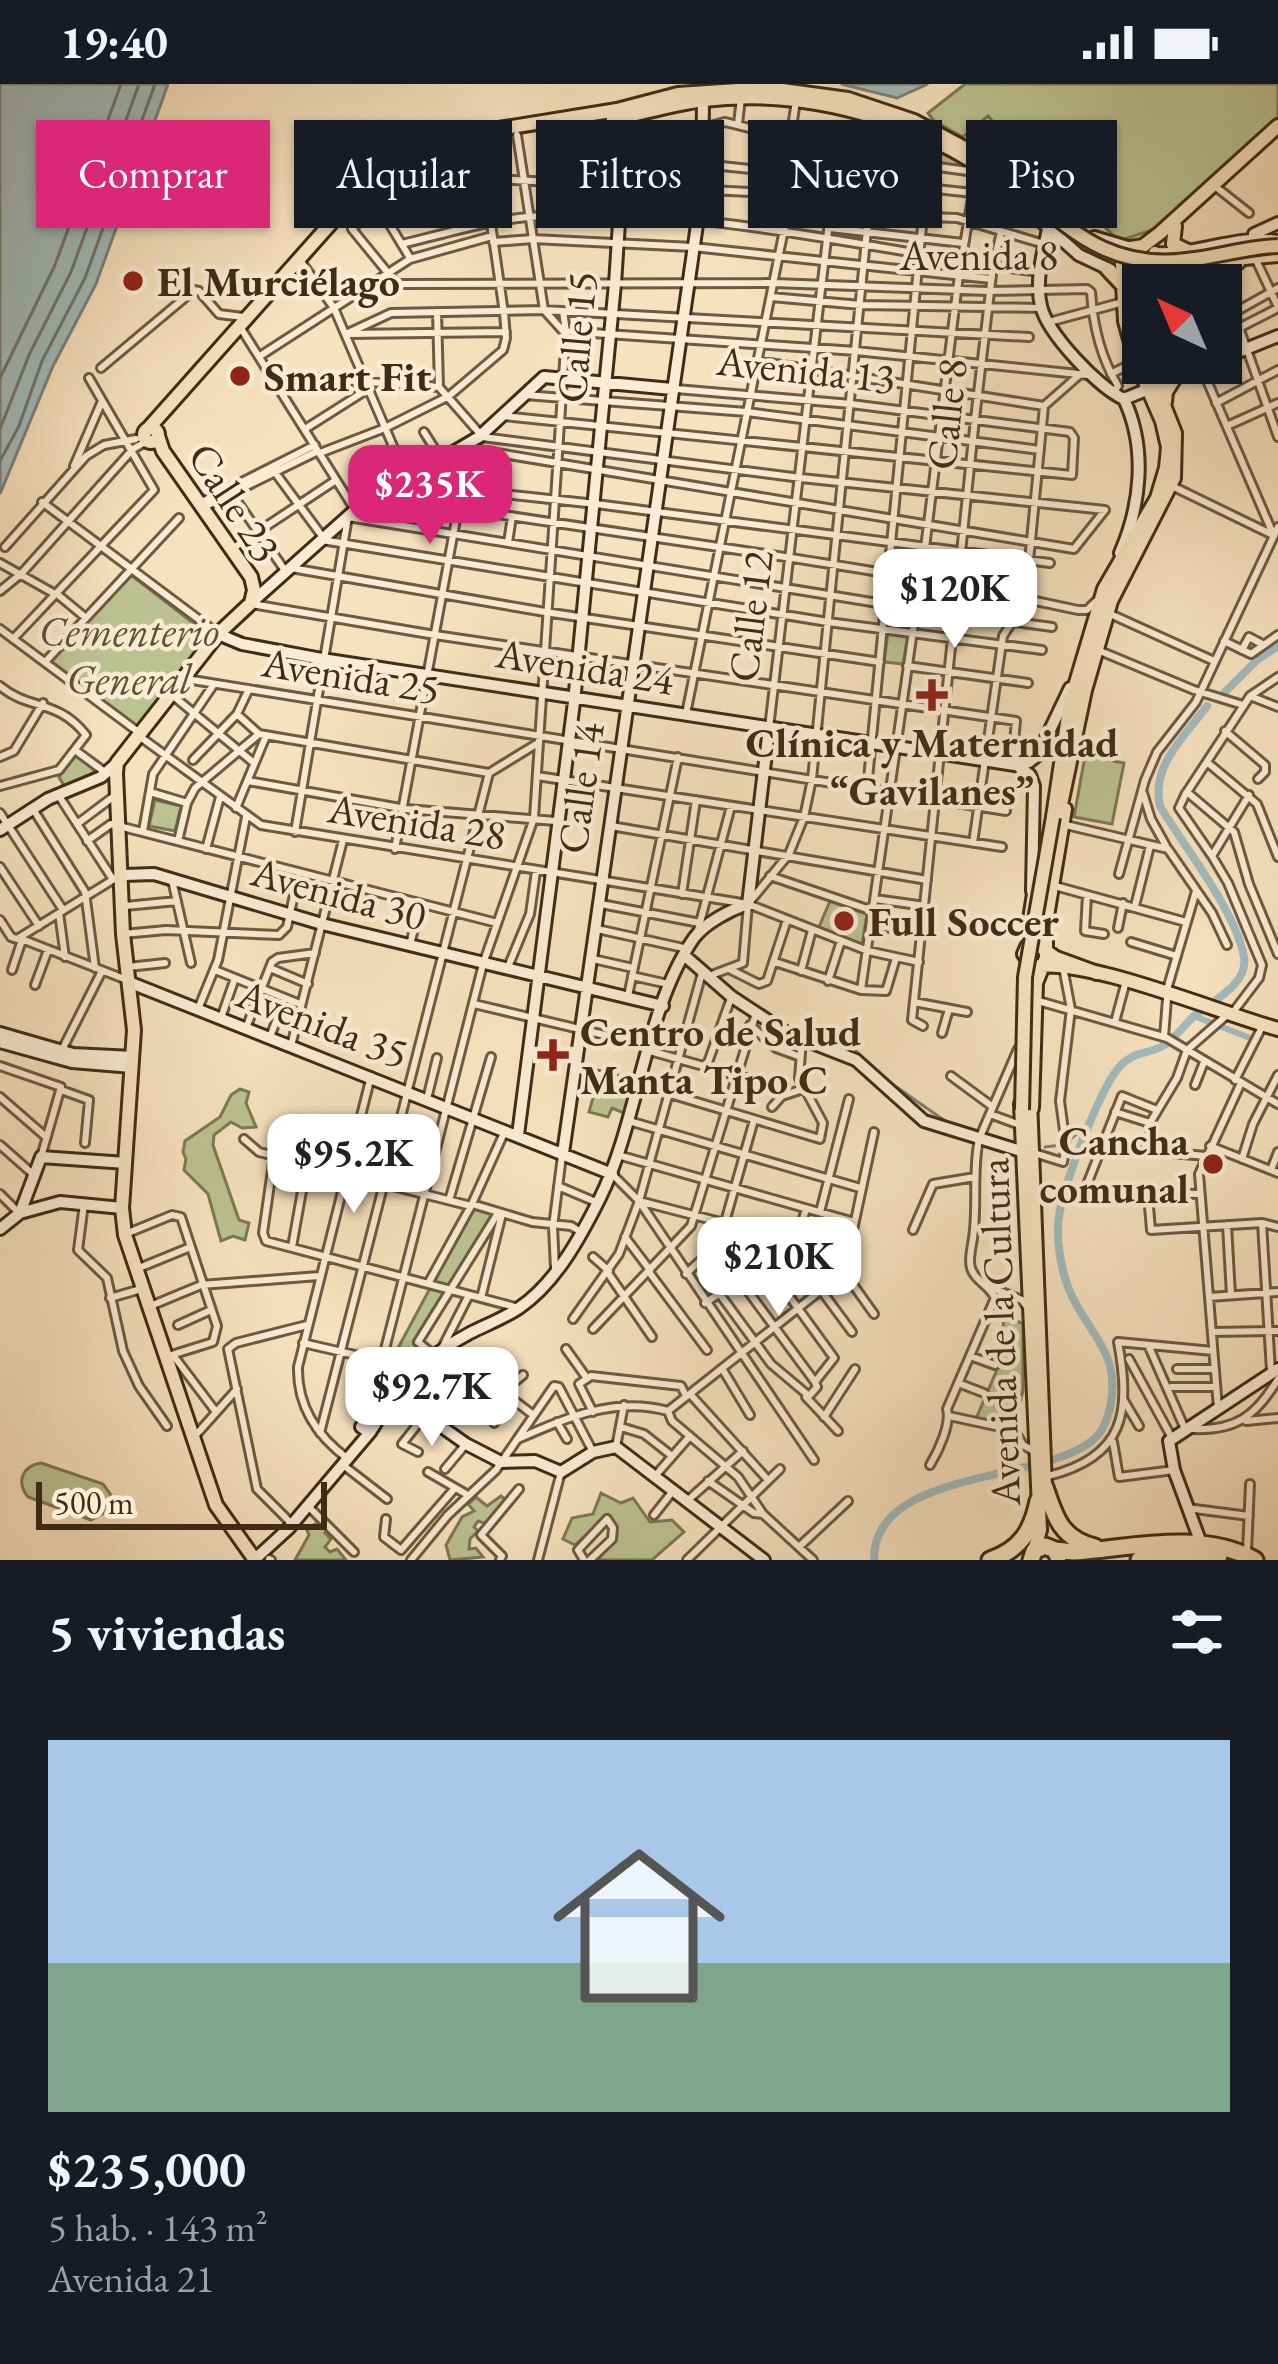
<!DOCTYPE html>
<html lang="es">
<meta charset="utf-8">
<style>
body{margin:0;font-family:"EB Garamond",serif;background:#20242c;color:#f1f3f6;height:100vh;display:flex;flex-direction:column;font-size:45px;white-space:nowrap}
*{box-sizing:border-box;margin:0}
p{font-size:39px;color:#9ea1a6}
.icon{flex:none;width:66px;height:66px;fill:none;stroke:currentColor;stroke-width:2;stroke-linecap:round;stroke-linejoin:round}
.map{position:relative;height:1476px;overflow:hidden}
.details{display:flex;flex-direction:column;background:#171b24;flex:1}
.details>*{flex:none}
.guide{position:absolute;left:36px;top:36px;width:1206px;height:108px;display:flex;gap:24px}
.needle{width:78px;rotate:316deg}
.controls{position:absolute;left:1122px;top:180px;display:grid;gap:24px}
.controls a{display:grid;place-items:center;width:120px;height:120px;border-radius:0px;background:#171b24;box-shadow:0 3px 9px #0004;font-size:60px}
.scale{position:absolute;left:36px;bottom:30px;width:291px;box-sizing:border-box;padding-left:12px;border:6px solid #402c16;border-top:0;font-size:33px;line-height:42px;white-space:nowrap;color:#402c16;-webkit-text-stroke:9px #faecd5;paint-order:stroke}
.price{position:absolute;translate:-50% -102px;padding:0 27px;border-radius:24px;background:#fff;color:#222;font-size:39px;line-height:78px;filter:drop-shadow(0 3px 6px #0008)}
.price::after{content:'';position:absolute;left:50%;top:72px;width:36px;height:27px;margin-left:-18px;background:inherit;clip-path:polygon(0 0,100% 0,50% 100%)}
.price.current{background:#db2777;color:#fff}
ul{padding:0;list-style:none}
li{display:grid;align-content:center;gap:24px;height:636px;padding:0 48px}
li+li{border-top:3px solid #363941}
li span{display:grid;place-items:center;height:372px;border-radius:0px;color:#555}
li>.icon{margin-inline-start:auto}
span .icon{width:216px;height:216px;fill:#fffc;stroke-width:1}
li b{font-size:51px}
h2{display:flex;justify-content:space-between;align-items:center;height:144px;padding:0 48px;font-size:51px}
.chip{padding:0 42px;border-radius:0px;background:#171b24;box-shadow:0 3px 9px #0004;font-size:42px;line-height:108px}
.chip.current{background:#db2777;color:#fff}
.status{display:flex;justify-content:space-between;align-items:center;height:84px;padding:0 60px;background:#171b24;direction:ltr}
.status svg{height:33px;fill:currentColor}
.map>svg:first-child{display:block}
</style>
<div class="status"><b>19:40</b><svg viewBox="0 0 49 12"><path d="M0 12V9h3v3zM5 12V6h3v6zM10 12V3h3v9zM15 12V0h3v12zM26 1h20v11H26zM47 4h2v5h-2z"/></svg></div>
<div class="map">
<svg width="1278" height="1476" viewBox="0 0 1278 1476">
<rect width="100%" height="100%" fill="#f7e2bf"/>
<filter id="stains"><feTurbulence type="fractalNoise" baseFrequency=".00167" numOctaves="4"/><feColorMatrix values="0 0 0 0 .2 0 0 0 0 .09 0 0 0 0 .02 0 0 0 .5 -.17"/></filter>
<radialGradient id="worn" r=".72"><stop offset=".6" stop-color="#630" stop-opacity="0"/><stop offset="1" stop-color="#630" stop-opacity=".3"/></radialGradient>
<path fill="#bcc392" stroke="#7e7854" stroke-width="3" d="M965,0h313v34l-123,111 -30,10 -11,-3 -20,-19 -35,-14 -71,-87 -25,21 -29,-16 -6,-8z
M863,35l55,20 51,26v4l-77,-11 -2,22 -30,-3 4,-24 -6,-1z
M131,491l79,61 -71,92 -88,-67z
M888,548l20,3 -5,29 -19,-2z
M75,670l21,15 -7,8 -25,9 -5,-9z
M1085,672l39,7 -12,61 -38,-7z
M155,716l26,6 -6,25 -26,-5z
M830,817l37,13 -5,31 -43,-18z
M598,996l33,8 -5,26 -14,-6 -4,9 -19,-5z
M240,1005l9,3 -3,11 10,24 -14,1 -11,-6 -17,13 -1,10 26,75 10,3 -4,17 -12,-4 -12,5 -13,-47 -24,-24 2,-11 -3,-7 2,-11 35,-24 11,-22z
M473,1124l22,7 -69,106 -24,59 -24,31h-4l8,-42 8,-6z
M1003,1230l20,10v67l-10,36 -38,-6 29,-68z
M41,1379l62,21 8,11 -2,15 -18,10 -63,-23c-12,-15 -6,-31 13,-34z
M601,1409l20,10 12,-5 17,24 22,-2 12,12 -32,28h-58c15,-18 26,-23 14,-45l-33,30 -12,-6 9,-21 21,-4z
M501,1412l5,4 -19,24 -9,-3 -4,6 4,4 -8,8 -1,10 7,-1 7,9 -33,3 -4,-15 16,-28 12,-6 -6,-7 8,-7 11,9z
M315,1440l12,6 -2,3 6,6 -6,8 5,5 7,-3 9,11h-51l14,-25 -2,-5z"/>
<path fill="#a2bbbd" stroke="#7b827a" stroke-width="3" d="M0,0h168l-72,200 -43,82 -53,128z
M841,0h87l-31,14z"/>
<g fill="none" stroke-linecap="round" stroke-linejoin="round">
<path stroke="#71746a" stroke-width="3" d="M0,294l55,-113 66,-181
M0,345l29,-74 42,-83 68,-188
M0,377l19,-35 23,-65 43,-83 70,-194"/>
<path stroke="#7b827a" stroke-width="3" d="M798,947l50,12 30,30
M885,995l66,46
M1069,1056l23,-19
M1045,1063l16,-2"/>
<path stroke="#a2bbbd" stroke-width="6" d="M1194,932l61,24"/>
<path stroke="#a2bbbd" stroke-width="8" d="M1222,611l35,-35 21,-14
M874,1476c-2,-94 179,-76 223,-124 8,-8 12,-23 14,-33 9,-55 -26,-71 -43,-116 -8,-23 -12,-47 -9,-71 5,-32 41,-129 62,-151 13,-13 25,-11 40,-18 14,-7 22,-21 33,-31 17,-14 55,-32 50,-59 -8,-46 -60,-110 -84,-151 -9,-40 24,-69 47,-100"/>
<defs>
<path id="street" d="M738,40l3,-26
M517,51l27,175 19,21 293,20 232,24
M623,66l102,-28 136,33 -3,24
M703,80l270,29
M410,81l11,-2 41,10
M785,89l11,-72
M892,98l2,-21 81,11
M1216,103l33,26
M812,111l5,-50
M378,121l32,53
M788,128l169,6 87,26
M363,135l36,-34 33,-9 439,22
M361,136l-9,9 45,55 377,-1 214,8 99,-2 4,3c2,33 10,66 27,94l-4,6
M830,144l133,15
M493,158l40,-3 160,8 298,32
M402,160c42,-10 83,-23 126,-27 167,-14 344,34 511,55
M1256,176l22,47
M302,179l32,45 73,171
M1218,184l60,169
M771,213l90,8 180,3
M437,228l2,75
M1221,236l57,-32
M1049,238l74,-20
M1239,244l39,-20
M242,246l113,180
M346,250l45,-21 153,-3 485,27
M347,250l159,-2
M260,272l150,-97 82,-23
M757,277l287,45
M101,284l93,-78 5,1 20,23 24,3
M1202,285l72,167
M1111,290l23,-12
M271,291l168,12 42,48
M525,311l222,17 293,38
M1216,319l62,-33
M503,332l569,59 2,-37 -4,-6 -219,-28 -175,-15
M1227,342l51,-23
M305,345l63,-40
M424,348l17,27
M467,364l607,101 31,-39 -304,-32 -319,-41
M320,369l65,-25 64,-32 54,-46 3,-12 -2,-25 -25,-172
M74,382l28,-65
M274,387l48,65
M400,399l196,21 454,59
M1172,402l99,48
M230,407l56,81
M384,412c231,39 465,64 694,114h9l8,-8
M42,418l175,131
M200,419l115,-58
M206,422l112,-55
M322,456l506,82 214,28
M508,459l4,-27
M5,463l81,-91 18,-11 32,-6
M235,463l101,-67
M1029,477l15,-155 34,-30
M0,479l55,31
M291,484l254,44 335,50
M0,507l22,-18 111,-124 14,-8
M57,510l29,24
M252,520l183,31 581,86 -2,20
M1108,529l106,48
M0,545l141,105
M13,555l141,-149 -65,-112
M1224,557l27,13 27,-19
M1242,566l7,-13 15,8
M1100,567l94,39 49,15
M45,578l134,-144
M907,582l121,17
M1278,593l-28,19 -63,96 47,40 15,52 29,70
M186,595l820,132
M0,602c28,24 58,13 86,49l-27,35 -59,16
M172,611l82,68
M1250,612l28,11
M237,630l22,20
M686,630l105,-519
M769,644l63,-531
M1225,647l40,34v7l-7,7
M139,652l122,89 487,79 120,47 51,11
M75,666l31,23
M0,673l14,-6 29,-48
M193,676l44,-46 12,-25
M1208,679l49,41 21,53
M537,692l465,71
M248,697l158,28 150,12
M867,705l59,-603
M150,708l37,11
M1143,709l8,26 15,27
M1186,709l-7,15 33,48 37,-61
M59,712l53,82
M236,724l30,-72
M33,725l52,83 10,76
M0,729l63,97
M77,740l40,-30
M1066,741l102,24 44,64 15,32
M611,742l316,54
M143,747l10,-57 61,-90
M295,748l53,-315 536,87 168,23
M87,757l24,-17 386,99
M178,757l9,-38 8,-15 64,-54 230,39 49,-30
M973,759l30,-207 24,-37
M206,765l14,-52
M395,765l63,-340
M1212,772l16,27 34,82 -3,13 -25,33
M0,783l39,59
M1119,790l26,-94 12,-28 39,-50 82,-175
M770,792l103,35
M172,796l19,83
M1055,802l131,36
M682,810l14,-94
M1087,811l-2,36 19,3
M875,815l50,7
M601,820l99,19
M125,822l52,-5
M1135,822l15,-60
M59,829l6,44
M0,836l11,17 6,2 102,-63
M872,841l50,8
M1118,844l5,-25
M597,845l91,20
M698,846l33,-124
M123,850l43,-4 113,5 8,-8 12,-55
M19,854l108,42
M1131,858l46,14
M410,861l10,-41
M593,875l40,9
M775,878l86,28 25,1 10,-33
M128,883l37,-4
M508,883l22,-53 6,-43
M270,884l38,16
M12,886l10,-30
M215,886l85,34
M731,886l28,14 8,-3 20,-61
M801,887l11,-41
M632,892l36,8
M709,892l34,-13 5,-59 41,-50 15,-37 8,-38 60,-599
M828,897l13,-40
M35,901l13,-35
M861,906l64,-442 34,-273 18,-106
M628,912l50,-239
M1035,916l132,38 111,66
M914,918l53,10
M474,920l173,41
M198,925l20,-49 28,-143
M221,934l14,-40
M1115,938l11,-41
M750,941l26,23 22,8
M923,942l-11,-6 63,-601 18,-153 8,-34
M246,944l26,-66 6,-4 37,-5
M942,949l7,-24
M270,953l15,-39
M1164,953l4,-51 28,-95
M291,962l52,-206
M63,964l39,-77
M650,967l103,29
M0,982l61,21 -20,70
M706,984l25,-70
M576,985l60,16
M951,992l42,31
M1235,996l28,-55
M640,1001l180,54 3,-16 -24,-45 3,-38
M1195,1001l9,-23
M61,1006l28,10 -4,43
M0,1013l46,40
M427,1015l10,-41
M772,1023l10,-11 21,-7
M1157,1026l-35,-14 -38,96 116,2
M1115,1028l35,11
M990,1030l30,11
M629,1037l231,67
M244,1055l15,13 212,54
M0,1061l34,30
M1210,1062l68,27
M1102,1063l104,9
M1151,1068l-1,-29 27,-45 10,-28 40,-35
M1034,1069l29,9 3,-17 -6,-44 11,-92 -8,-42
M618,1071l236,67
M274,1072l-11,77 3,8 249,66
M1242,1075l11,-35 25,-49
M1271,1086l7,-18
M612,1090l27,27 175,259
M558,1102l40,17
M0,1110l19,19
M1148,1111l3,35 111,-7 16,4
M450,1113l41,-140
M639,1117l85,22
M84,1120l-6,46 29,28 16,73 16,35 28,40
M472,1120l60,18 39,4 10,6
M820,1128l29,-113
M1262,1139l9,148
M1227,1141l4,70
M913,1146l20,-46 42,-7
M128,1149l44,-18 9,2 36,109 -4,16 -48,15
M625,1153l25,33
M719,1159l122,31
M292,1163l15,-84
M760,1172l74,102 -19,24
M593,1173l16,14
M790,1176l16,-51
M819,1183l17,-50
M139,1184l49,-20
M555,1184l-2,-41 9,-71
M649,1188l58,78
M844,1188l30,42
M608,1189l44,64
M686,1190l33,-31 35,-123
M429,1198l42,-76 33,-73
M992,1204l30,12 5,7
M821,1206l31,42
M719,1209l52,71 38,32 8,-9 -2,-5 -76,-103
M1209,1213l69,-5
M110,1214l31,-9
M481,1214l21,-84
M705,1219l62,-41
M148,1223l53,-22 118,-9
M573,1235l46,-65 20,-53 63,-228
M178,1241l33,-15
M593,1245l98,-103 65,-213
M1212,1248l66,-1
M303,1259l78,18
M1149,1263l36,82
M566,1265l20,28
M441,1266l28,-55
M173,1271l43,57
M434,1271l-16,-13 80,-129
M970,1272l25,9
M1129,1275l43,79
M501,1276l5,29 -3,5
M1177,1285h38
M723,1286l27,45
M477,1288l55,42
M958,1299l26,10
M1171,1303h45
M506,1305l17,-14
M690,1310l78,86
M806,1313l32,34
M1123,1315l16,27
M1218,1324l-19,-234 42,-91
M668,1327l4,10 66,56 25,37 50,46
M593,1328l-14,-28 12,-8 90,10 5,10
M949,1332l65,14 9,15 11,6
M824,1333l31,-48
M430,1334l17,-14
M367,1336l116,-456 51,-146 32,-486 -3,-21
M1246,1337l32,-3
M557,1338l10,17
M494,1339l15,-24
M621,1343l23,7 28,22
M1192,1345c44,2 64,-13 86,-50
M320,1349l169,-660
M195,1352l42,-47
M518,1355c48,-21 97,-43 150,-28l176,-139 30,-140
M1113,1358l6,35 55,-7
M616,1363l8,-42
M418,1368l-16,-8 23,-29
M348,1375c-31,-23 -51,-52 -50,-92l73,-291
M343,1381l44,34
M930,1381c9,-15 21,-41 17,-56l48,-111c-5,-12 -21,-18 -24,-30 -3,-9 1,-21 2,-30 5,-33 -1,-67 6,-99l39,-90
M445,1385l21,-25
M428,1388l38,22
M655,1392l35,-40
M1048,1392c77,-19 83,-64 70,-134l95,9
M708,1397l46,32 9,1
M687,1417l56,-50
M308,1422l46,46
M1187,1424l62,8
M654,1431l19,-24
M386,1435l-2,18 17,13 54,-62
M292,1440l-35,-35 -29,-140 8,-6 71,-18
M800,1462l48,-45
M1247,1468l3,-68
M269,1475l2,1
M411,1476l37,-45 48,-45 58,-84 5,1 34,65
M500,1476l2,-4 -21,-21 38,-46
M538,1476l23,-88
M584,1476l-6,-10 29,-31 6,9 -1,11 -22,21
M687,1476l93,-91"/>
<path id="secondary" d="M1016,115l63,56 32,15
M1048,145c-5,23 -13,53 -7,77 6,27 58,82 83,93
M1254,150l24,-11
M1094,153l37,11
M1155,169c41,3 82,-19 123,-12
M1146,197l93,-18
M1221,275l57,-23
M1124,315l88,-36
M1120,469c21,-48 27,-105 4,-154
M251,519l104,-93 124,-73 65,-60 128,12
M218,550l24,10 80,15 693,106 14,-3 9,-7 32,-67
M1018,682l12,9 4,11 -2,105
M0,746l48,-31 53,-22 16,-14
M124,791l30,-1 168,50 341,82
M685,872l47,41 55,36 69,27 68,61 100,31
M131,899l481,191
M0,949l73,21 60,3
M0,958l72,20 60,5
M518,1051l56,-433 41,-418 11,-168
M563,1069l139,-963 1,-90
M20,1129l40,-11 62,6
M0,1145l20,-16 21,-56 85,6
M399,1305l26,26 41,29 35,18 34,-1 26,11 32,-20 23,-5 148,113
M366,1336l7,5 -5,7 -7,-5z
M373,1344c22,-41 55,-73 97,-95 16,-8 34,-15 49,-25 37,-25 62,-72 81,-110 39,-79 45,-190 94,-260 11,-15 36,-28 54,-34l21,-176
M1202,1462l-28,-76 -5,-29 109,-72
M254,1476l35,-32 82,-97"/>
<path id="primary" d="M613,35c30,-6 60,-15 90,-19 117,-14 237,27 325,102
M361,114l54,-40 42,-13
M1175,142l-2,18 17,8
M1223,176l55,-5
M1107,185l17,18
M1139,197l16,-7 3,-11 -3,-10
M1143,269c-11,-26 -13,-48 2,-72
M1165,318l1,-10 8,-13
M144 351a7 7 0 1 1 14 0a7 7 0 1 1-14 0Z
M147,346l217,-244 15,-23 1,-11 7,-5 230,-37 61,-16 90,-6 80,11 66,22 75,40 39,32
M158,352l5,15 88,126 3,13 -3,13 -33,31 -101,129 -1,10 7,161 11,96 -12,178 3,27 91,270 39,55
M1059,730l26,-124 26,-89 63,-123 1,-45 -28,-70
M1053,733l17,-114 34,-114 53,-91 9,-30 2,-21 -6,-26 -26,-60 -11,-40 -3,-57 9,-16 12,-2 17,-13 118,-107
M1028,848l8,-51
M1097,889l-41,-15 -18,-13 -11,2 -3,7 9,13c48,-12 189,47 245,62
M1030,1015l15,388
M1021,1020l19,426 -6,21
M1032,1024l4,-125 10,-25v-36l19,-113"/>
<path id="highway" d="M1045,1403c10,30 16,52 50,60
M1055,1466l19,2c58,-4 127,-22 181,8
M990,1476c30,-10 42,-29 48,-59
M1031,1476l3,-9 11,-5 10,4 3,7
M1139,1476l44,-5 36,1"/>
</defs>
<use href="#street" stroke="#6e5a40" stroke-width="12"/>
<use href="#secondary" stroke="#402c16" stroke-width="16"/>
<use href="#primary" stroke="#402c16" stroke-width="18"/>
<use href="#highway" stroke="#402c16" stroke-width="21"/>
<use href="#street" stroke="#faecd5" stroke-width="6"/>
<use href="#secondary" stroke="#faecd5" stroke-width="10"/>
<use href="#primary" stroke="#f7e2bf" stroke-width="12"/>
<use href="#highway" stroke="#f7e2bf" stroke-width="15"/>
<defs>
<path id="primary-bridge" d="M1028,109c50,47 94,78 167,66 27,-4 55,-12 83,-13
M1022,1026l3,-133 28,-160"/>
</defs>
<use href="#primary-bridge" stroke="#402c16" stroke-width="18" stroke-linecap="butt"/>
<use href="#primary-bridge" stroke="#f7e2bf" stroke-width="12"/>
</g>
<g fill="#8f2418" stroke="#faecd5" stroke-width="4.5">
<circle cx="133" cy="197" r="12"/>
<circle cx="240" cy="292" r="12"/>
<path d="M926 593h12v12h12v12h-12v12h-12v-12h-12v-12h12z"/>
<circle cx="844" cy="837" r="12"/>
<path d="M547 953h12v12h12v12h-12v12h-12v-12h-12v-12h12z"/>
<circle cx="1213" cy="1080" r="12"/>
</g>
<g text-anchor="middle" stroke-width="9" stroke-linejoin="round" paint-order="stroke">
<g font-size="42" fill="#402c16" stroke="#faecd5">
<text x="979" y="186">Avenida 8</text>
<text transform="translate(576 253) rotate(-85)" y="15">Calle 15</text>
<text transform="translate(806 285) rotate(6)" y="15">Avenida 13</text>
<text transform="translate(946 330) rotate(-84)" y="15">Calle 8</text>
<text transform="translate(235 418) rotate(57)" y="15">Calle 23</text>
<text transform="translate(750 532) rotate(-83)" y="15">Calle 12</text>
<text transform="translate(585 582) rotate(9)" y="15">Avenida 24</text>
<text transform="translate(351 591) rotate(9)" y="15">Avenida 25</text>
<text transform="translate(580 704) rotate(-82)" y="15">Calle 14</text>
<text transform="translate(417 737) rotate(9)" y="15">Avenida 28</text>
<text transform="translate(339 809) rotate(15)" y="15">Avenida 30</text>
<text transform="translate(323 939) rotate(21)" y="15">Avenida 35</text>
<text transform="translate(999 1248) rotate(-92)" y="15">Avenida de la Cultura</text>
</g>
<g font-size="42" font-weight="bold" fill="#402c16" stroke="#faecd5" text-anchor="start">
<text x="157" y="212">El Murciélago</text>
<text x="264" y="307">Smart Fit</text>
<text x="932" y="673" text-anchor="middle">Clínica y Maternidad<tspan x="932" dy="48">“Gavilanes”</tspan></text>
<text x="868" y="852">Full Soccer</text>
<text x="580" y="962">Centro de Salud<tspan x="580" dy="48">Manta Tipo C</tspan></text>
<text x="1189" y="1071" text-anchor="end">Cancha<tspan x="1189" dy="48">comunal</tspan></text>
</g>
<g font-size="42" font-style="italic" fill="#5f5235" stroke="#faecd5">
<text x="129" y="562">Cementerio<tspan x="129" dy="48">General</tspan></text>
</g>
</g>
<rect width="100%" height="100%" filter="url(#stains)"/>
<rect width="100%" height="100%" fill="url(#worn)"/>
</svg>
<div class="controls">
<a><svg class="needle" viewBox="-14 -14 28 28"><path d="M0-13l5 13h-10z" fill="#e53935"/><path d="M0 13l5-13h-10z" fill="#9ea1a6"/></svg></a>
</div>
<div class="scale">500 m</div>
<b class="price current" style="left:430px;top:463px">$235K</b>
<b class="price" style="left:955px;top:567px">$120K</b>
<b class="price" style="left:354px;top:1132px">$95.2K</b>
<b class="price" style="left:779px;top:1235px">$210K</b>
<b class="price" style="left:432px;top:1365px">$92.7K</b>
<div class="guide">
<a class="chip current">Comprar</a>
<a class="chip">Alquilar</a>
<a class="chip">Filtros</a>
<a class="chip">Nuevo</a>
<a class="chip">Piso</a>
</div>
</div>
<section class="details">
<h2>5 viviendas<svg class="icon" aria-label="filters" viewBox="0 0 24 24"><path d="M4 7h16M4 17h16"/><circle cx="9" cy="7" r="2"/><circle cx="15" cy="17" r="2"/></svg></h2>
<ul>
<li><span style="background:linear-gradient(#a9c7e8 60%,#7fa58c 0)"><svg class="icon" aria-label="home" viewBox="0 0 24 24"><path d="M3 11l9-7 9 7M6 9v11h12V9"/></svg></span><div><b>$235,000</b><p>5 hab. · 143 m²</p><p>Avenida 21</p></div></li>
</ul>
</section>
